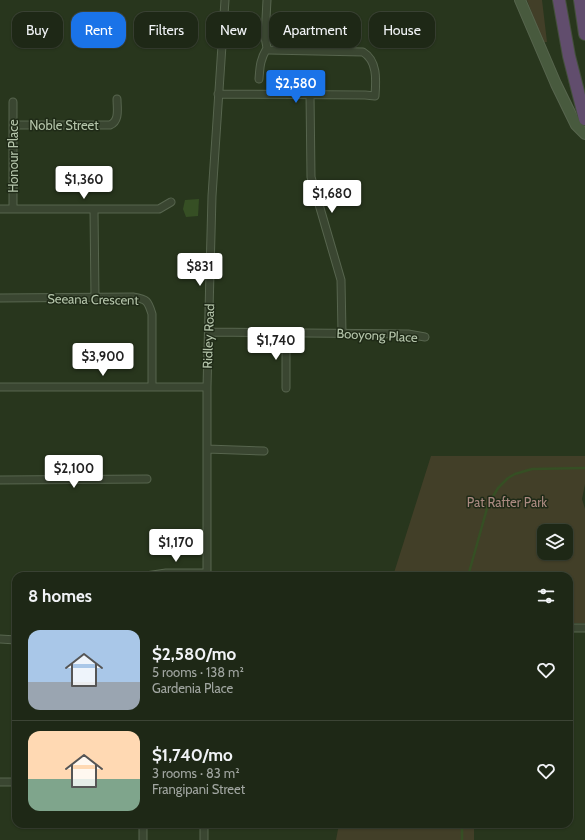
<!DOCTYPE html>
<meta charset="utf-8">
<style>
body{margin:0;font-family:Cabin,sans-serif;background:#2b3423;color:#f1f3f6;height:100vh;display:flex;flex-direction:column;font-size:15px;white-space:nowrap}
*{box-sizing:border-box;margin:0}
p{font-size:13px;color:#a1a6a1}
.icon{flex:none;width:22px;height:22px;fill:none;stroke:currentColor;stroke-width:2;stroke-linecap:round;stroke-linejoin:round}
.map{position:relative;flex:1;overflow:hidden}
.panel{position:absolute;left:12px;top:572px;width:561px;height:256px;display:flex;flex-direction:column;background:#1e2816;border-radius:12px;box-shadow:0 1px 3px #0004,0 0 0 1px #3c4435}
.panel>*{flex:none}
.banner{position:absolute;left:12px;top:12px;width:561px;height:36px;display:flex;gap:8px}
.tools{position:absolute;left:537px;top:524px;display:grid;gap:8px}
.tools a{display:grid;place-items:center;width:36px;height:36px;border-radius:8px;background:#1e2816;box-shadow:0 1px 3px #0004,0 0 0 1px #3c4435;font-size:20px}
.price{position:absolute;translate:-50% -34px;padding:0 9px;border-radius:4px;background:#fff;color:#222;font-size:13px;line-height:26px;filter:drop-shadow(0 1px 2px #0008)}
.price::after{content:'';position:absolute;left:50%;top:24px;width:12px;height:9px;margin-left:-6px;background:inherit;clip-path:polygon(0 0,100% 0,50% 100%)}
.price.active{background:#1a73e8;color:#fff}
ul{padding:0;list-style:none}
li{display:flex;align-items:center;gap:12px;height:100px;padding:0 16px}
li+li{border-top:1px solid #3c4435}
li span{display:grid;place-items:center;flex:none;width:112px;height:80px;border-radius:12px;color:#555}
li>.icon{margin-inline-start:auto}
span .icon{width:48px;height:48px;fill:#fffc;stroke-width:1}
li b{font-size:17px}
h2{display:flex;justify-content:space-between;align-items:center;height:48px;padding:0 16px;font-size:17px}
.chip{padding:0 14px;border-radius:12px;background:#1e2816;box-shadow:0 1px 3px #0004,0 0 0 1px #3c4435;font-size:14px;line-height:36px}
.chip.active{background:#1a73e8;color:#fff}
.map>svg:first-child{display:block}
</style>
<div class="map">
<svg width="585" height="840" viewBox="0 0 585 840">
<rect width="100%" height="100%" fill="#28361d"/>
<path fill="#423f28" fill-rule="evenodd" d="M527,0h15l5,42h-4z
M431,456h154v28l-3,15 3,10v114h-16v-47h-176zM544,531h22v22h-22z
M339,824h135v16h-138z"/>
<path fill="#364f24" d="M199,199l-1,17 -12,1 -3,-8 2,-9z"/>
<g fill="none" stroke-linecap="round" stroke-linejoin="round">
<path stroke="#364f24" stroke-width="2.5" d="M468,576l20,-71 10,-17 10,-10 7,-4 17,-5 53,-1
M462,840v-16"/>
<defs>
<path id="minor" d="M259,79c1,-13 1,-19 8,-31
M218,94l147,1 10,1c1,-15 3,-35 -12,-44l-94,-2 -2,-2 -2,-11 2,-37
M310,94l1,83 30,103 1,53
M13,102v107
M13,125h97c10,-4 7,-17 7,-26
M0,209h159l12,-7
M94,210l1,87
M0,298l133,-1c14,2 15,4 19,17v73
M209,332l199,2 17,3
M286,333v55
M0,387h207
M207,449l57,2
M0,480l147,-1
M146,576l20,-3h41
M207,576v-189l5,-191 13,-196
M569,628h16
M0,639l16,1
M0,782h16
M143,840v-16
M204,840v-16"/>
<path id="secondary" d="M520,0l36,84 20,41 9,9"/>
<path id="motorway" d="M559,0l10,56 16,63
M580,0l5,34"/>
</defs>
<use href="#minor" stroke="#57654e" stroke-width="9"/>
<use href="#secondary" stroke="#57654e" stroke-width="12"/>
<use href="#motorway" stroke="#44503c" stroke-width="14"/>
<use href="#minor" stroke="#3a4631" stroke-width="7"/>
<use href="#secondary" stroke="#485a3e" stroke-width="10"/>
<use href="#motorway" stroke="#614d6d" stroke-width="12"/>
</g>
<g text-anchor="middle" stroke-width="3" stroke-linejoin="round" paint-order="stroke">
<g font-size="13" fill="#b4c4aa" stroke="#1f2a17">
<text x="64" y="130">Noble Street</text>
<text transform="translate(13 156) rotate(-90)" y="5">Honour Place</text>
<text transform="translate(93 299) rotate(1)" y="5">Seeana Crescent</text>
<text transform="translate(377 335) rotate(3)" y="5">Booyong Place</text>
<text transform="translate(208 336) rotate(-88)" y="5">Ridley Road</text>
</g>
<g font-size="13" fill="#aa8a81" stroke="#1f2a17">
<text x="507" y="507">Pat Rafter Park</text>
</g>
</g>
</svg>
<div class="tools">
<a><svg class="icon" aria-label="layers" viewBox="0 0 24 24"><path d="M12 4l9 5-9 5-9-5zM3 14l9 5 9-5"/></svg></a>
</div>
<b class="price active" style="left:296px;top:104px">$2,580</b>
<b class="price" style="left:84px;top:200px">$1,360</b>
<b class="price" style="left:332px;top:214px">$1,680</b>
<b class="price" style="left:200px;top:287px">$831</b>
<b class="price" style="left:276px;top:361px">$1,740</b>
<b class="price" style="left:103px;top:377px">$3,900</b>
<b class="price" style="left:74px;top:489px">$2,100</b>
<b class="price" style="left:176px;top:563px">$1,170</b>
<div class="banner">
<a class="chip">Buy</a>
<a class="chip active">Rent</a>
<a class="chip">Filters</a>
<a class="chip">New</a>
<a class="chip">Apartment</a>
<a class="chip">House</a>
</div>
<section class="panel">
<h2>8 homes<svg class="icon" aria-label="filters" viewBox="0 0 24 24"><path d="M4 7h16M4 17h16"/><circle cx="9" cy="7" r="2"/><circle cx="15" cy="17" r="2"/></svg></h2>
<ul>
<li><span style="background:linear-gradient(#a9c7e8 65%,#9aa5b1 0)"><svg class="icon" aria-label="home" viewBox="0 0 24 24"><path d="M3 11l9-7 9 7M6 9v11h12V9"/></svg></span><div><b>$2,580/mo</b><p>5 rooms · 138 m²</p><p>Gardenia Place</p></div><svg class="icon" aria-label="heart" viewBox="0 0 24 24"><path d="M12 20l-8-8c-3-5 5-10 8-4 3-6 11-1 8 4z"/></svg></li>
<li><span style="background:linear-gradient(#ffd9b3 60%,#7fa58c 0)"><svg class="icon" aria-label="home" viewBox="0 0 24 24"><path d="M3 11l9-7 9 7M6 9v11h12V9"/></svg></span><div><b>$1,740/mo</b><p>3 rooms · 83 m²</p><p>Frangipani Street</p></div><svg class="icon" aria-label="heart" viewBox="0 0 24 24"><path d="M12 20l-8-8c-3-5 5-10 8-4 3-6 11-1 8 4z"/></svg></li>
</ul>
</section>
</div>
